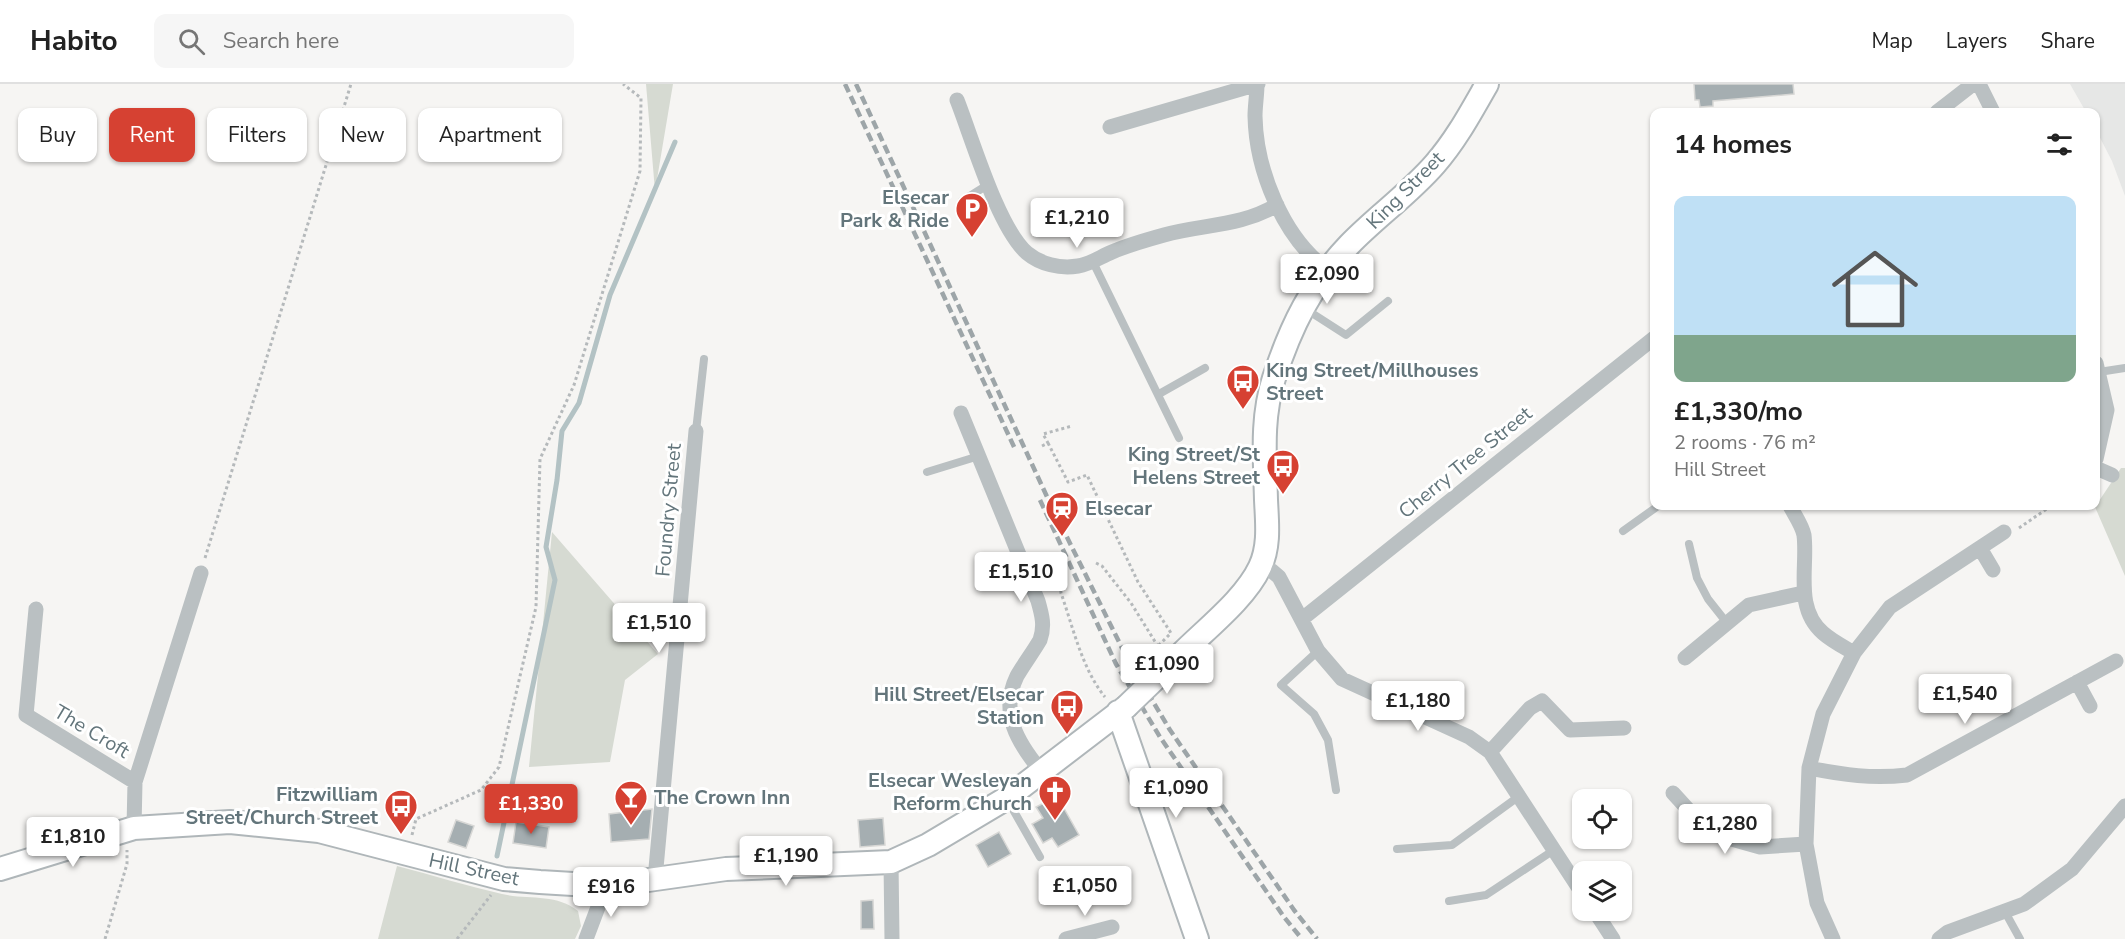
<!DOCTYPE html>
<meta charset="utf-8">
<style>
body{margin:0;font-family:"Nunito Sans",sans-serif;background:#f6f6f6;color:#222;height:100vh;display:flex;flex-direction:column;font-size:22px;white-space:nowrap}
*{box-sizing:border-box;margin:0}
p{font-size:20px;color:#767676}
.icon{flex:none;width:33px;height:33px;fill:none;stroke:currentColor;stroke-width:2;stroke-linecap:round;stroke-linejoin:round}
.map{position:relative;flex:1;overflow:hidden}
.drawer{position:absolute;left:1650px;top:24px;width:450px;height:402px;display:flex;flex-direction:column;background:#fff;border-radius:12px;box-shadow:0 2px 4px #0004}
.drawer>*{flex:none}
.guide{position:absolute;left:18px;top:24px;width:570px;height:54px;display:flex;gap:12px}
.buttons{position:absolute;left:1572px;top:705px;display:grid;gap:12px}
.buttons a{display:grid;place-items:center;width:60px;height:60px;border-radius:12px;background:#fff;box-shadow:0 2px 4px #0004;font-size:30px}
.price{position:absolute;translate:-50% -51px;padding:0 14px;border-radius:6px;background:#fff;color:#222;font-size:20px;line-height:39px;filter:drop-shadow(0 2px 3px #0008)}
.price::after{content:'';position:absolute;left:50%;top:36px;width:18px;height:14px;margin-left:-9px;background:inherit;clip-path:polygon(0 0,100% 0,50% 100%)}
.price.current{background:#d64132;color:#fff}
ul{padding:0;list-style:none}
li{display:grid;align-content:center;gap:12px;height:318px;padding:0 24px}
li span{display:grid;place-items:center;height:186px;border-radius:12px;color:#555}
li>.icon{margin-inline-start:auto}
span .icon{width:108px;height:108px;fill:#fffc;stroke-width:1}
li b{font-size:26px}
h2{display:flex;justify-content:space-between;align-items:center;height:72px;padding:0 24px;font-size:26px}
.tag{padding:0 21px;border-radius:12px;background:#fff;box-shadow:0 2px 4px #0004;font-size:21px;line-height:54px}
.tag.current{background:#d64132;color:#fff}
header{display:flex;align-items:center;gap:36px;box-sizing:border-box;height:84px;padding:0 30px;background:#fff;border-bottom:2px solid #e0e0e0}
header strong{font-size:28px}
nav{display:flex;gap:33px;margin-inline-start:auto;font-size:21px}
.search{width:420px;height:54px;background:#f6f6f6;display:flex;align-items:center;gap:15px;box-sizing:border-box;padding:0 21px;border-radius:12px;color:#767676;font-size:22px}
.map>svg:first-child{display:block}
</style>
<header>
<strong>Habito</strong>
<div class="search"><svg class="icon" aria-label="search" viewBox="0 0 24 24"><circle cx="10" cy="10" r="6"/><path d="M15 15l6 6"/></svg>Search here</div>
<nav><a>Map</a><a>Layers</a><a>Share</a></nav>
</header>
<div class="map">
<svg width="2125" height="855" viewBox="0 0 2125 855">
<rect width="100%" height="100%" fill="#f6f5f3"/>
<path fill="#e6e7e6" d="M2070,0h55v112l-13,-35 -16,-31v-18h-10z"/>
<path fill="#d6dad2" d="M646,0h27l-18,107z
M2121,384h4v108l-30,-69z
M552,448l106,122 -33,26 -15,82 -81,5z
M397,782c35,9 70,20 105,28 27,6 54,-1 76,17l3,15 -6,13h-197z"/>
<g fill="none" stroke-linecap="round" stroke-linejoin="round">
<path stroke="#b3c2c4" stroke-width="5" d="M497,772l58,-276 -9,-33 11,-67 5,-49 17,-28 31,-108 65,-153"/>
</g>
<path fill="#a5aeb1" stroke="#d7d7d5" stroke-width="1.5" d="M1694,0h99l1,10 -81,7v5l-13,1 -1,-7h-4z
M1057,712l22,39 -21,12 -6,-9 -9,5 -11,-19 11,-6 -7,-11z
M652,725l-3,30 -38,3 -2,-28z
M883,734l2,27 -25,2 -2,-27z
M456,736l18,6 -8,22 -18,-6z
M516,738l33,5 -3,21 -33,-5z
M999,748l12,22 -23,13 -12,-22z
M873,816l1,29h-13v-28z"/>
<g fill="none" stroke-linecap="round" stroke-linejoin="round">
<defs>
<path id="secondary" d="M1181,570c26,-26 64,-55 79,-87 10,-21 7,-45 6,-67 -1,-42 -5,-82 8,-122 17,-52 37,-93 75,-133 27,-28 60,-51 86,-81 21,-24 36,-52 52,-80
M1118,628l79,227
M0,785l134,-41 96,-6 89,9 185,48 36,3 66,4 120,-17 165,-7 37,-17 79,-47 119,-91"/>
</defs>
<use href="#secondary" stroke="#afb6b9" stroke-width="26"/>
<path stroke="#b5b9bb" stroke-width="3" stroke-dasharray="3 3" stroke-linecap="butt" d="M1048,359l20,39 19,-7 51,107 33,51 -12,12
M1042,362l6,-3 -5,-9 29,-8
M2019,444l32,-22
M205,474l146,-474
M1096,479l6,3 29,37 28,45
M1062,495l-2,5 1,9c12,34 21,76 44,104
M412,751l4,-16 65,-29 18,-23 37,-160 4,-148 34,-74 66,-214 1,-73 -18,-14
M105,855l22,-75v-14
M457,855l34,-44"/>
<path stroke="#bac0c2" stroke-width="8" d="M962,117l27,-17
M1093,178l86,176
M1304,224l42,27 42,-34
M2099,288l26,-4
M1159,310l46,-26
M696,347l8,-72
M927,388l52,-16
M1623,447l35,-25
M1689,460l8,34 11,21 19,24
M1318,567l-37,34 33,29 14,26 8,50
M1007,715l33,58
M1397,765l55,-4 66,-48
M1449,817l37,-6 68,-45
M2004,826l16,29"/>
<path stroke="#bac0c2" stroke-width="15" d="M1257,0c0,11 -2,22 -2,32 1,54 28,122 73,154
M1979,0l14,28
M957,16c15,38 41,128 70,153 13,11 33,16 51,13 13,-2 22,-9 34,-14 16,-7 34,-12 52,-17 39,-11 76,-8 113,-30
M1937,28l36,-28
M1110,43l148,-43
M2096,279l11,47 -11,49
M961,329l77,188c4,14 7,25 2,39 -7,12 -16,24 -23,36 -18,37 1,67 24,95
M2096,384l16,7
M1790,422c4,8 12,19 14,29 4,32 -10,73 19,98 9,8 21,14 31,20
M1980,464l13,22
M1260,482l12,5 7,6 39,74 24,28 127,58 21,15 92,141
M36,525l-10,106 109,67
M1302,535l352,-281
M1685,574l64,-53 54,-12
M2077,598l13,24
M1490,668l40,-44 12,-7 28,29 54,-2
M1809,684c34,7 64,11 98,7l209,-114
M1673,709l30,33 25,12 32,9 46,-3
M134,744l1,-46 66,-209
M891,778l1,77
M655,795l41,-448
M1594,826l19,29
M586,855l20,-53
M1066,855l46,-12
M1833,855l-16,-36 -11,-59 3,-76 14,-54 31,-61 36,-46 114,-75
M1939,855l9,-7 76,-28 48,-35 53,-63"/>
<use href="#secondary" stroke="#fff" stroke-width="22"/>
<path stroke="#9da5a8" stroke-width="4.5" stroke-dasharray="9 4.5" stroke-linecap="butt" d="M845,0l170,365
M856,0l193,417 78,157 43,72 124,180 23,29
M1040,416l76,164 44,73 124,180 18,22"/>
<defs>
<path id="secondary-bridge" d="M1126,623l55,-53"/>
</defs>
<use href="#secondary-bridge" stroke="#afb6b9" stroke-width="26" stroke-linecap="butt"/>
<use href="#secondary-bridge" stroke="#fff" stroke-width="22"/>
</g>
<defs>
<symbol id="parking-pin" viewBox="-11 -11 22 30"><path d="M0 17L-7.5 6A9.5 9.5 0 1 1 7.5 6Z" fill="#d64132" stroke="#fff"/><path d="M-3.5-5.5H1a3.5 3.5 0 0 1 0 7H-1V5.5H-3.5ZM-1-3.4V-.6H.8a1.4 1.4 0 0 0 0-2.8Z" fill="#fff"/></symbol>
<symbol id="bus-pin" viewBox="-11 -11 22 30"><path d="M0 17L-7.5 6A9.5 9.5 0 1 1 7.5 6Z" fill="#d64132" stroke="#fff"/><path d="M-5-6H5V4H4V6H2V4H-2V6H-4V4H-5ZM-3.5-4V0h7V-4ZM-3.5 1.2v1.5H-2V1.2ZM2 1.2v1.5H3.5V1.2Z" fill="#fff"/></symbol>
<symbol id="station-pin" viewBox="-11 -11 22 30"><path d="M0 17L-7.5 6A9.5 9.5 0 1 1 7.5 6Z" fill="#d64132" stroke="#fff"/><path d="M-3-6H3Q5-6 5-4V2Q5 4 3 4L4.5 6H3L1.5 4h-3L-3 6H-4.5L-3 4Q-5 4-5 2V-4Q-5-6-3-6ZM-3.5-4v3h7v-3ZM-3.5 1v1.5H-2V1ZM2 1v1.5H3.5V1Z" fill="#fff"/></symbol>
<symbol id="church-pin" viewBox="-11 -11 22 30"><path d="M0 17L-7.5 6A9.5 9.5 0 1 1 7.5 6Z" fill="#d64132" stroke="#fff"/><path d="M-1.2-6h2.4v3.5h3.3v2.4h-3.3V6h-2.4V-.1h-3.3v-2.4h3.3Z" fill="#fff"/></symbol>
<symbol id="bar-pin" viewBox="-11 -11 22 30"><path d="M0 17L-7.5 6A9.5 9.5 0 1 1 7.5 6Z" fill="#d64132" stroke="#fff"/><path d="M-6-5H6L.8 .8V4.5H3.5V6h-7V4.5H-.8V.8Z" fill="#fff"/></symbol>
</defs>
<g fill-rule="evenodd">
<use href="#parking-pin" x="953" y="106" width="38" height="52"/>
<use href="#bus-pin" x="1224" y="278" width="38" height="52"/>
<use href="#bus-pin" x="1264" y="363" width="38" height="52"/>
<use href="#station-pin" x="1043" y="405" width="38" height="52"/>
<use href="#bus-pin" x="1048" y="603" width="38" height="52"/>
<use href="#church-pin" x="1036" y="689" width="38" height="52"/>
<use href="#bar-pin" x="612" y="694" width="38" height="52"/>
<use href="#bus-pin" x="382" y="703" width="38" height="52"/>
</g>
<g text-anchor="middle" stroke-width="6" stroke-linejoin="round" paint-order="stroke">
<g font-size="20" fill="#63757b" stroke="#fff">
<text transform="translate(1405 106) rotate(-45)" y="7">King Street</text>
<text transform="translate(1465 378) rotate(-39)" y="7">Cherry Tree Street</text>
<text transform="translate(668 426) rotate(-85)" y="7">Foundry Street</text>
<text transform="translate(92 647) rotate(31)" y="7">The Croft</text>
<text transform="translate(474 785) rotate(12)" y="7">Hill Street</text>
</g>
<g font-size="20" font-weight="bold" fill="#63757b" stroke="#fff" text-anchor="end">
<text x="949" y="120">Elsecar<tspan x="949" dy="23">Park &amp; Ride</tspan></text>
<text x="1266" y="293" text-anchor="start">King Street/Millhouses<tspan x="1266" dy="23">Street</tspan></text>
<text x="1260" y="377">King Street/St<tspan x="1260" dy="23">Helens Street</tspan></text>
<text x="1085" y="431" text-anchor="start">Elsecar</text>
<text x="1044" y="617">Hill Street/Elsecar<tspan x="1044" dy="23">Station</tspan></text>
<text x="1032" y="703">Elsecar Wesleyan<tspan x="1032" dy="23">Reform Church</tspan></text>
<text x="378" y="717">Fitzwilliam<tspan x="378" dy="23">Street/Church Street</tspan></text>
<text x="654" y="720" text-anchor="start">The Crown Inn</text>
</g>
</g>
</svg>
<div class="buttons">
<a><svg class="icon" aria-label="locate" viewBox="0 0 24 24"><circle cx="12" cy="12" r="6"/><path d="M12 2v4M12 18v4M2 12h4M18 12h4"/></svg></a>
<a><svg class="icon" aria-label="layers" viewBox="0 0 24 24"><path d="M12 4l9 5-9 5-9-5zM3 14l9 5 9-5"/></svg></a>
</div>
<b class="price" style="left:1077px;top:165px">£1,210</b>
<b class="price" style="left:1327px;top:221px">£2,090</b>
<b class="price" style="left:1021px;top:519px">£1,510</b>
<b class="price" style="left:659px;top:570px">£1,510</b>
<b class="price" style="left:1167px;top:611px">£1,090</b>
<b class="price" style="left:1965px;top:641px">£1,540</b>
<b class="price" style="left:1418px;top:648px">£1,180</b>
<b class="price" style="left:1176px;top:735px">£1,090</b>
<b class="price current" style="left:531px;top:751px">£1,330</b>
<b class="price" style="left:1725px;top:771px">£1,280</b>
<b class="price" style="left:73px;top:784px">£1,810</b>
<b class="price" style="left:786px;top:803px">£1,190</b>
<b class="price" style="left:1085px;top:833px">£1,050</b>
<b class="price" style="left:611px;top:834px">£916</b>
<div class="guide">
<a class="tag">Buy</a>
<a class="tag current">Rent</a>
<a class="tag">Filters</a>
<a class="tag">New</a>
<a class="tag">Apartment</a>
</div>
<section class="drawer">
<h2>14 homes<svg class="icon" aria-label="filters" viewBox="0 0 24 24"><path d="M4 7h16M4 17h16"/><circle cx="9" cy="7" r="2"/><circle cx="15" cy="17" r="2"/></svg></h2>
<ul>
<li><span style="background:linear-gradient(#bfe0f5 75%,#7fa58c 0)"><svg class="icon" aria-label="home" viewBox="0 0 24 24"><path d="M3 11l9-7 9 7M6 9v11h12V9"/></svg></span><div><b>£1,330/mo</b><p>2 rooms · 76 m²</p><p>Hill Street</p></div></li>
</ul>
</section>
</div>
